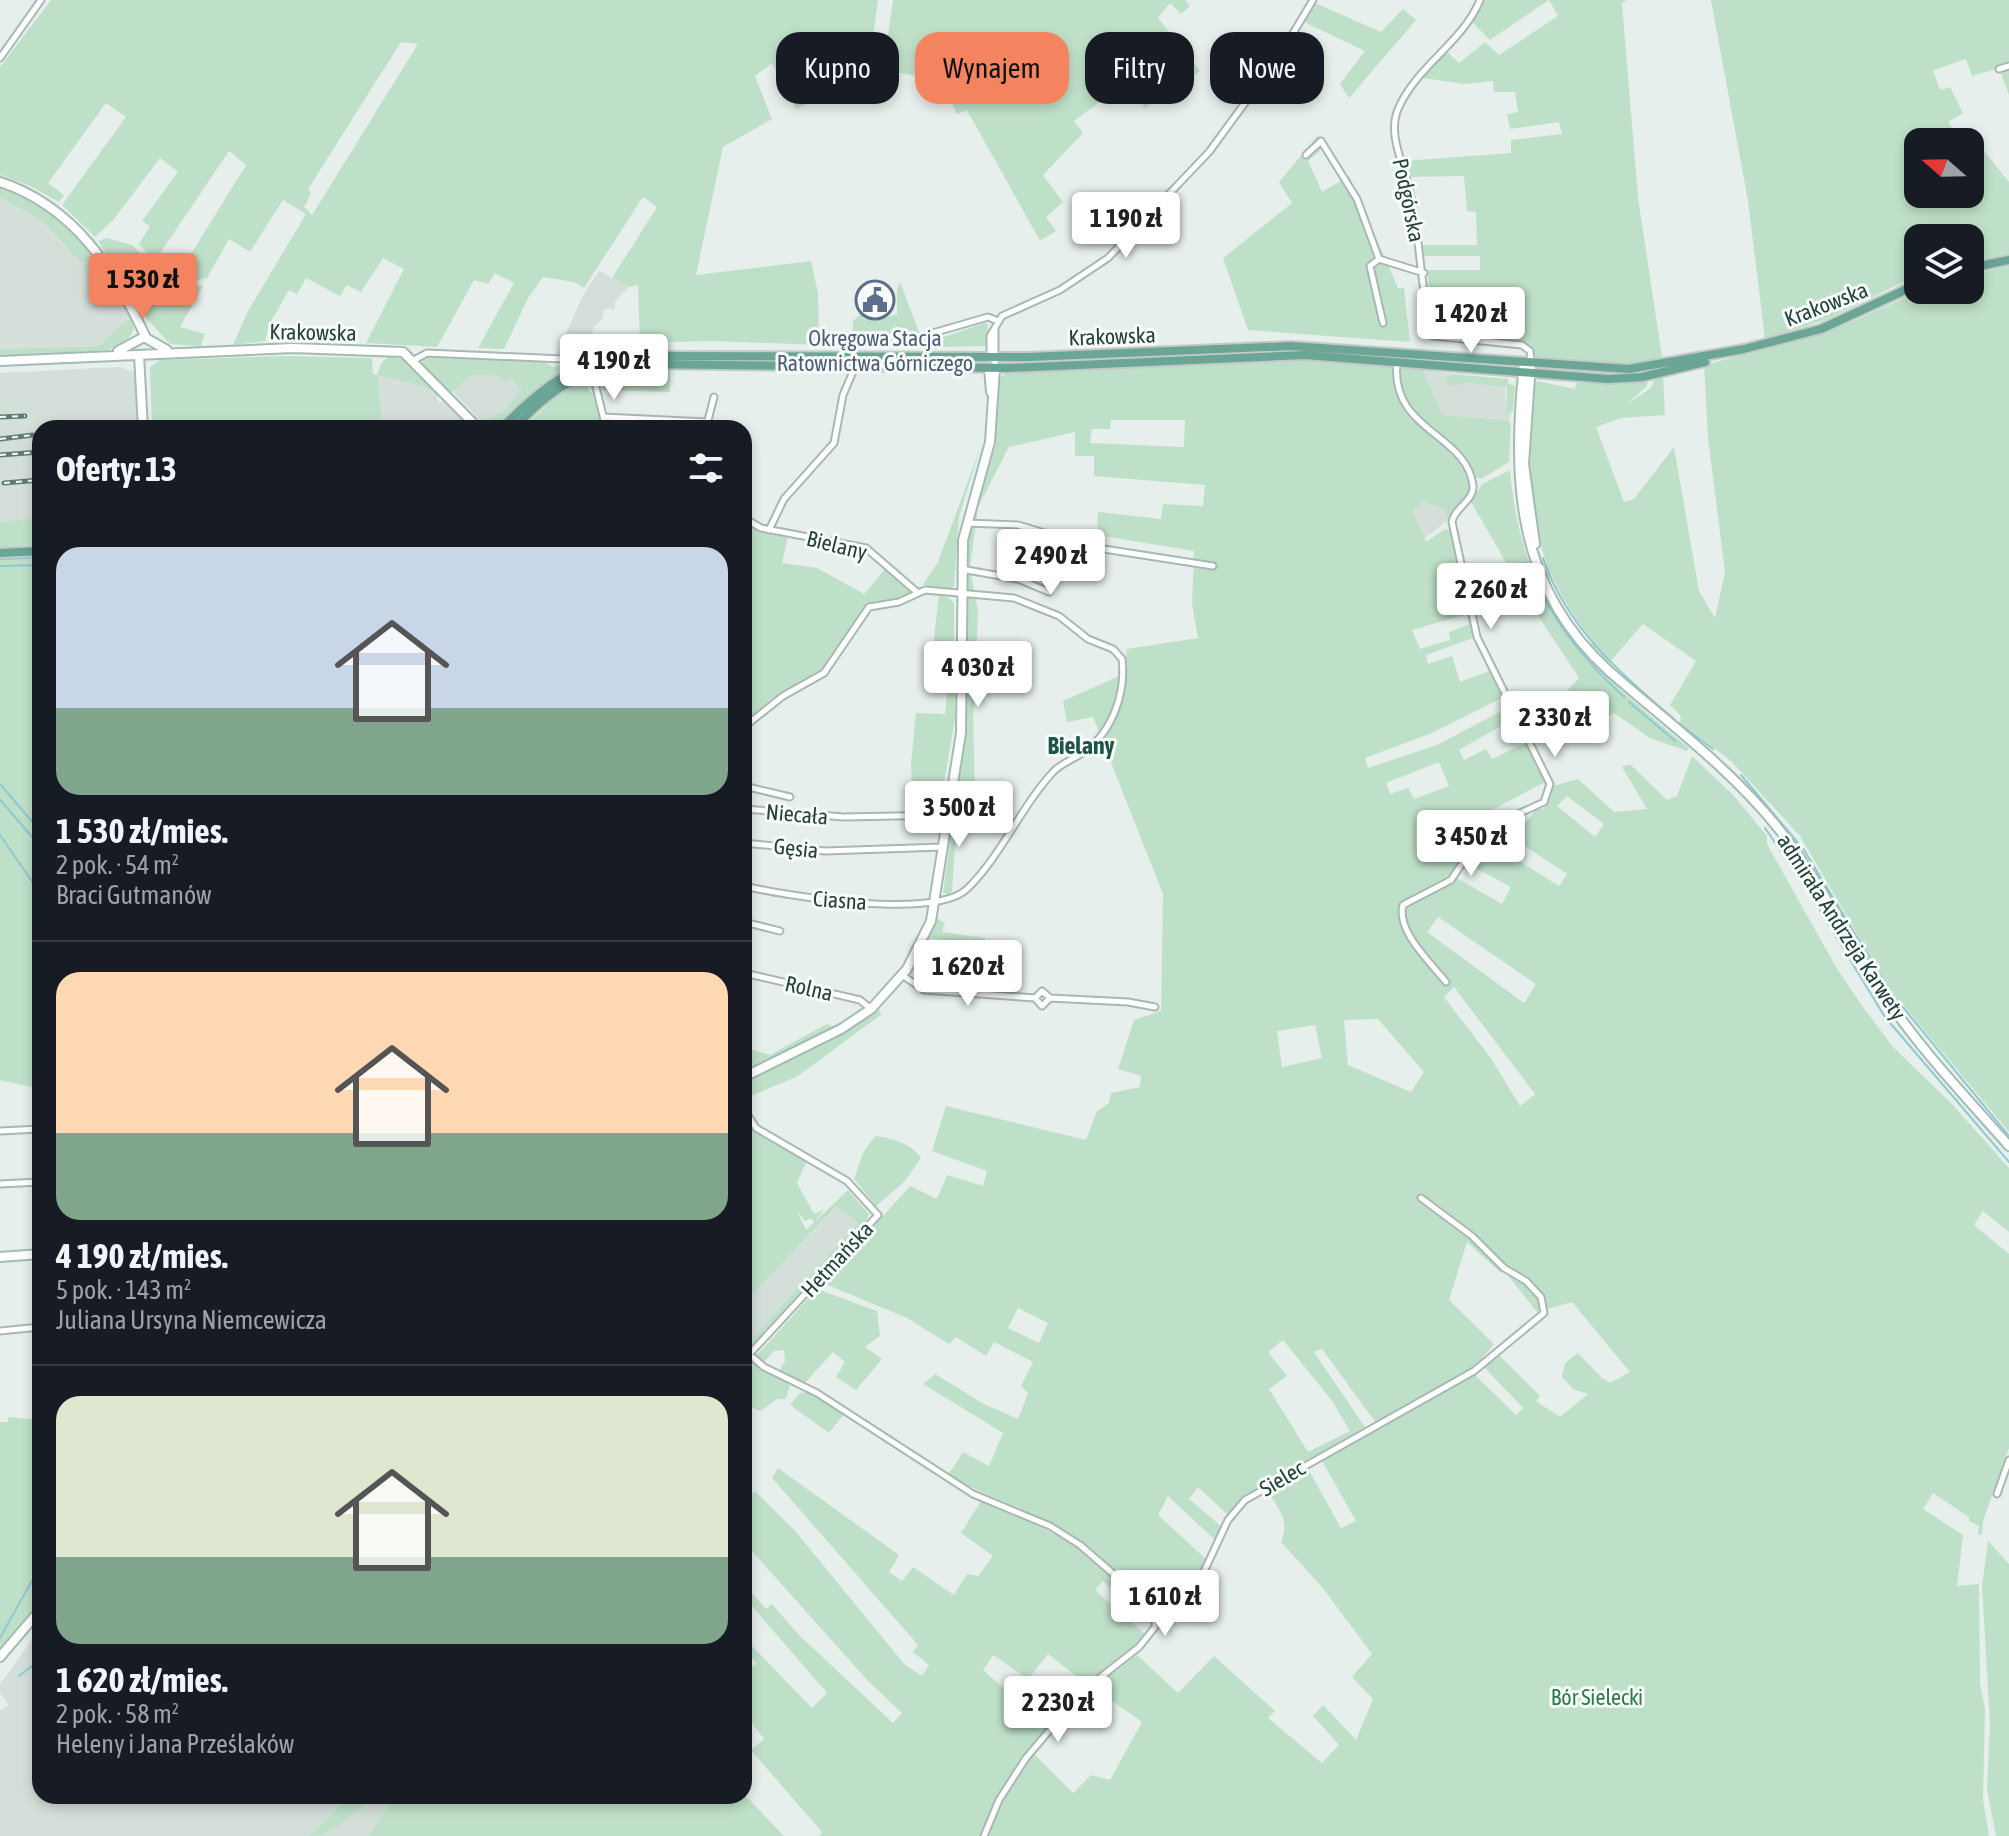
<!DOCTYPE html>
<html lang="pl">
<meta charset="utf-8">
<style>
body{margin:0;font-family:"Asap Condensed",sans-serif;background:#20242c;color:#f1f3f6;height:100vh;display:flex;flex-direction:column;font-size:30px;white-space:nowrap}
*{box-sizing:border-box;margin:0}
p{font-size:26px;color:#9ea1a6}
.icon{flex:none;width:44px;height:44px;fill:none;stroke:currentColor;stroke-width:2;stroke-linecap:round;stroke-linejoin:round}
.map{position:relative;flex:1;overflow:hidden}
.sheet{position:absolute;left:32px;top:420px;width:720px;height:1384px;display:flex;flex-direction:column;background:#171b24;border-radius:24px;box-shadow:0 4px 12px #0003}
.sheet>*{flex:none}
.top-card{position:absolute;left:776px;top:32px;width:760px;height:72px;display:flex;gap:16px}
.needle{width:52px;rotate:290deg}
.fabs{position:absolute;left:1904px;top:128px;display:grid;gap:16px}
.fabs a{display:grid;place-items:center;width:80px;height:80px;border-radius:16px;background:#171b24;box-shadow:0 4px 12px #0003;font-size:40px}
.price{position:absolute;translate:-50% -68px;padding:0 18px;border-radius:8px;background:#fff;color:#222;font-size:26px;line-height:52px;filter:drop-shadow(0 2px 4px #0008)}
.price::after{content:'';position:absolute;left:50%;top:48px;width:24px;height:18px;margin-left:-12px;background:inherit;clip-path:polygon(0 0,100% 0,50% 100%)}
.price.current{background:#f4845f;color:#111}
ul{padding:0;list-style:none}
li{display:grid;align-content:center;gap:16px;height:424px;padding:0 24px}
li+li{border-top:2px solid #363941}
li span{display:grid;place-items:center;height:248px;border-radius:24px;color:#555}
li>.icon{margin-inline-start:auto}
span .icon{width:144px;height:144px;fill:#fffc;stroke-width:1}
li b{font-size:34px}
h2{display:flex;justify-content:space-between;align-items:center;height:96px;padding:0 24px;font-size:34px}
.chip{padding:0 28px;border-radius:24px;background:#171b24;box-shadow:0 4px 12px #0003;font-size:28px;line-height:72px}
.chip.current{background:#f4845f;color:#111}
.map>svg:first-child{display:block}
</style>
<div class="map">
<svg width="2009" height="1836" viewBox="0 0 2009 1836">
<rect width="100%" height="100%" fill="#e6efeb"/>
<path fill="#d4dfda" d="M0,198l40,21 25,28 27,14 37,57 -30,28 -99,3z
M599,271l30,16 -14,14v8h-11l-1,9 -10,10 -1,24 -35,2 25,-57z
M120,367l19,7 1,54h-100v91l-40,3v-149z
M1423,369l29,5 -7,8 3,5 17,-4 40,3 1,26h5l-1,8 -68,-5z
M434,373l105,5 -51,50z
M378,375l48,12 10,7 3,9 5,-2 25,27h-87z
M1422,501l24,8 2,11 -24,19 -11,-27z
M838,1206l20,17 -114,125v-44z
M40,1629v167h355l-27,40h-368v-125l9,-6 -9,-12v-9z"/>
<path fill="#bfe0c8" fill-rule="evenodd" d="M51,0h827l-9,66 -38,-8 -8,15 -1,23 -26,13 -24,-46 -17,13 17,43 -49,28 -27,128 115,-14 7,32 1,52 -106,-4 -73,2 -2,-58 -9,2 -17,-9 45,-71 -14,-10 -59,91 -10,-6 -31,-5 -15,21 -24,51 -26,-1 36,-65 -19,-10 -7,11 -14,-4 -37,67 -71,-4 38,-74 -21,-11 -22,34 -14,-7 -7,11 -34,-18 -9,16 -8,-4 -19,33 -5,18 -32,4 15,-34 58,-97 -23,-14 -33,52 -21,-13 -22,39 -19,4 -13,-2 71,-115 -17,-14 -74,110 -16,-17 11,-18 -8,-5 36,-49 -18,-14 -46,61 -19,18 -33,-32 64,-88 -20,-14 -58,80 16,12 -5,7 -29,-16 -30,-11v-108zM401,42l17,2 -106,171 -8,-8 7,-13 -3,-5z
M893,0h292l5,6 -9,8 -11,-11 -12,15 42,53 -12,10 -19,-21 -11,9 13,19 -26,20 -32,-44 -8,7 13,17 -44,33 9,12 -40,42 20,27 -17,15 10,14 -16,10 -73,-131 -10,4 -16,-34 -58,-10z
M1482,0h145l-5,3 16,195 25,165 -64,2 -59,-5 -17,-17 -82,-6 -6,-4 -8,-63h53v-14h-56l-1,-11h54l-1,-33 -9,-1 -3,-35 -56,1 -5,-16 108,-8v-13l51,-6 -3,-12 -49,7 -3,-15 11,-2 -3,-20h-21l-1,-11 -29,3 -41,-6 22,-28 14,13 26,-21 14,13 59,-39 -9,-16 -59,40 -18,-18z
M1711,0h298v95l-10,-27 -27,8 -6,-17 -33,11 7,20 10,-3 13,26 -15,9 12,18 8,2h-50v52h52v-52l9,3 30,37v72l-39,7v-23h-52v37l-93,45 -60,19 -17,-138z
M1315,3l66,29 22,-23 13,11 -67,78 -9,-14 25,-33 -61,-29z
M1318,135l10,9 -20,17 14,31 27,-16 49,112h6l6,54 -162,-12 -25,-72 69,-55 -13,-21z
M0,186c17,5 36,12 51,23 29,23 79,83 83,121l-10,14 -16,6 -108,7v-8l99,-3 30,-28 -36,-57 -13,1 -40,-43 -40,-21z
M107,238l25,7 37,38 34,3 -23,41 25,7 -4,12 -31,-2 -22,-24 -50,-79z
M2009,266v866l-120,-144 -89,-152 -69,-75 -51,-39 1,-6 -11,-11 26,-44 -53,-37 -34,39 -19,-19 3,-3c-67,-82 -66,-151 -61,-251l5,-9 38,8 1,-6 72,-5 -1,8 -20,18 24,-16 5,-12 7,-1 2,40 -44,3 -25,9 28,75 10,-3 40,-52 25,144 16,27 10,-46 -17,-134 -4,-73 123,-32 95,-43h48v-15z
M900,282l20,53 -22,2 -14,9h-32l1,-25 9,-8 18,1v5l17,-5v-25z
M985,323l3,1 -2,22 -94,2 8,-5 3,3 15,-4 2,3z
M285,356l87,2 1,16 4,1 4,-12 8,-7 16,3 34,35 -4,3 1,-3 -10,-7 -48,-12 4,53h-230l-2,-61 10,-7z
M427,356l118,6 8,5 22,-4 -41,27 -35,36 -15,2 1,-8 16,-7 21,-23 -12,-12 -5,4 -7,-6 -27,-1 -20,18 -28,-27 -1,-8z
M1294,358l97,7 3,18 3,1 4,-16 22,1 19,46 66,5 3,4 -2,38 -28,17c-18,-6 -34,-42 -51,-55l-5,5c18,12 46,41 45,64l-22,27 -3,-11 -23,-8 -9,11 13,30 19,-13 6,2 25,106 -50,18 2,9 24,-8 8,26 32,-12 12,27 -72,36 -67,25 3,10 69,-23 72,-38 6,11 -56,32 5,10 22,-11 6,10 41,-20 20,47 25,-7 36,33 33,-3 -25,-42 8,-3 37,36 10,-4 15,-40 42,40 33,40v8l69,123 27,40 30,40 59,57 57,64v64l-26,-21 -9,14 35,29v194l-26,73 -1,13 -4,1 1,-9 -10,-5v-4l-36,-24 -10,16 40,26 -6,51 22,-2 1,100 5,25 -2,90 6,37h-1002l15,-38 32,-44 39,39 18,-18 19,5 32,-58 -48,-34 43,-33 41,38 36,-37 61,55 -7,7 54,45 17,-18 -26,-29 10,-11 33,35 17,-41 -21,-22 20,-23 -50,-67 -41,-45c9,-23 -2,-33 -15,-52l41,-23 34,61 15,-7 -35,-62 153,-85 42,41 7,-7 -39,-41 14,-13 42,42 -4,5 24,16 28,-23 -15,-5 -11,-12 3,-14 13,-10 24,25 -6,6 7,-6 7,5 20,-11 -58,-70 -35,10 -31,-39 -6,-1 -33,-30 -18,58 45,44 -22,26 -96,53 -54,-74 -8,3 51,75 -114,65 -23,23 -30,-28 -9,12 32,27 -6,14 -47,-44 -10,19 49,45 -9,17 -31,30 -15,-2c-30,-29 -60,-58 -97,-79 -34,-20 -73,-31 -107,-51l15,-23 26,14 14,-33 -80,-49 12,-10 49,30 34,15 10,-26 -7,-7 12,-24 -39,-20 -8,14 -30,-19 -7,7 -42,-26 -84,-35 87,-97 27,13 10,-24 36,11 4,-15 -55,-20 14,-45 140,34 11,-29 12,-8 2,-10 29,-6 1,-11 -23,-7 16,-49 27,-9 2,-117 -70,-177 -26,5 -4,-21 56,-25v-14l7,-3 1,-10 71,-11 -6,-34 2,-53 -97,-16 1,-23 63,7 2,-15 40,2 2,-21 -111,-9v-20h-19v-24l-66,15 -31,60 -8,61 8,44 -5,102 2,80 -2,9 -16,16 -5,72 -3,4 -6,-3 24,-170v-175l6,-33 22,-66 5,-71 11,-5zM1111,420h74l-1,27 -94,-4 2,-14h18zM1467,614l2,10 -20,8 1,8 -30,9 -8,-19zM1439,762l10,24 -35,13 -6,-11 -18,6 -4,-11zM1543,783l9,11 -8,14 -9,2 -21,29 53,35 -8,12 -78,-49 -10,-16zM1567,796l37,28 -9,13 -38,-31zM1466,863l45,24 -9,17 -45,-26zM1438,917l98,67 -12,19 -97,-71zM1454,987l81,107 -15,12 -30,-49 -46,-60zM1378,1019l46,53 -13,20 -63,-27 -4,-45zM1315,1025l7,33 -40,9 -5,-36zM1018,1308l30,15 -9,20 -31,-15zM1283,1340l50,62 17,29 -42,21 -39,-63 18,-13 -19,-24z
M670,371v21l-67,-2 -4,-14z
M1452,374l56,5v4l7,3 -2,25 -7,2 1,-26 -42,-4 -17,4 -3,-7z
M586,380l3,11 6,4 8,33h-80l35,-33z
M981,446l-22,71 -5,69 -4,4 -27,-5 15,-23z
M1510,470c12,140 78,194 179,278l-2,3 -37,-13 -36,-25 -39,27 -11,-20 15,-17 -11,-14 11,-11 -53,-81 -55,-95 11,-18z
M40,518v26l-40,4v-26z
M744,521l12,7 32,8 -6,27 35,5 47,26 22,-26 27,23 -15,9 -32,4 -43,67 -51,28 -28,23v-133l6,-2 -6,-30z
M40,555v570l-5,-37 -35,-8v-524z
M939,595l10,3 5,5 1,116 -14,81 -23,1 -1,-10h-5l-1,-27 5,-51 29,1 4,-39 -10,-2 1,-17 -8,-1z
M936,918l9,5 -3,9 43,6v24l-11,-1v-18l-45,-5z
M877,1008l5,6 -84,62 -54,23 2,-17 110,-58z
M827,1024l10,4 -93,46v-27l26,8z
M744,1120l8,11 55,29 -10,23 17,31 10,-4 -10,12 -3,-4 -6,3 -8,-10 9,19 42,-40 21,24 -3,8 -122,134v-9l114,-124 -21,-17 -93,98z
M875,1136c17,2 37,8 46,22l-17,24 -28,24 -22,-27 9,-26z
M817,1289l60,22 3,25 -15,11 17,12 -26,31 -20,-13 9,-15 -12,-10 -30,33 -24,-14 6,-10 -1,-11 -10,1 -10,11 -8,-6z
M750,1361l40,24 -4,14h-9l-16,12c-22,-7 -17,-23 -17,-43z
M808,1392l36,22 -15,19 -39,-28 10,-12z
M8,1417l32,3v181l-40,49v-228h8z
M778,1468l121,87 -10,17 13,9 11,-14 41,28 13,-21 11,2 15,-20 -32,-23 20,-32c58,23 139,61 173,115v10l-51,-45 -8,9 52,46 -22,22 -40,25 -37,-29 -20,25 -35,-24 -10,15 66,58 -50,69 -17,39h-163l3,-4 -71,-82 13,-11 -20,-27v-46l4,4 9,-6 -13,-15v-11l68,70 15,-15 -83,-96v-13l22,25 6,-5 27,31 94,88 9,-10 -34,-32 -124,-139v-42l11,-9 41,41 109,133 17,11 7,-11 -16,-13 5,-7 -146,-167z
M1988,1541l21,23v272h-13l-9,-47 3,-66 -8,-137z
M744,1794l40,42h-416l27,-40c21,0 90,6 103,0z
M350,1796h22c-13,16 -42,40 -63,40z"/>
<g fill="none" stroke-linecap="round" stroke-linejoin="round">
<path stroke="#8ec9d4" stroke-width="2" d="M1543,558c24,70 76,114 131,161
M0,559l30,-1
M1527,563c23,54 53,94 97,134
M0,566l40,-1
M1629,702l46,39
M1679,723l34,26
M1741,775l63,75 88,144 117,142
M0,784l40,47
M0,800l40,46
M1765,828l42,61 78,128 124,145
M0,835l40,58
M39,1601l1,-1
M0,1638l40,-72
M19,1676l21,-16"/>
<defs>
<path id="street" d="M1480,0c-17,42 -62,65 -81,107 -12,24 3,54 9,77 13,50 11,103 25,152l89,9 8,6 1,11
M0,58l41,-58
M1999,69l10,-3
M1306,155l15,-14 36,58 22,60
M1383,323l-13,-57 9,-7 45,14
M995,329v39
M905,341l83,-24 10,4
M990,359v-23l12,-20 58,-26 48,-32 101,-106 71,-97 33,-55
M414,360l13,-7 135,6
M1397,363c-7,68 69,70 76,122 2,15 -19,23 -21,37l25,115 73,147 -6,18 -59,27 -34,51 -48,25c-7,26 28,58 43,77
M595,383l11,45
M603,417l104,5
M706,428l8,-31
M744,518l17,10 105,20 52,45
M967,523l51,2 73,22 122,19
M769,530l15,-31 50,-56 9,-48 12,-28
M961,569l57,10 31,13
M744,727l39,-31 41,-23 45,-66 30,-5 26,-12 89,8 45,18 29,23 25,10 9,10c4,33 -9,72 -37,92 -10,8 -22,11 -31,20 -33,35 -52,84 -87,118 -33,31 -180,7 -223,-3
M744,786l46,11
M744,809l100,8 103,-2
M744,843l81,8 117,-4
M744,922l36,9
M744,973l116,27 11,9
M902,975l22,15 111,8 7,-7 8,7 -8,8 -7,-8
M1050,998l78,4 27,5
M744,1109l12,19 91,53 31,34 -134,145
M0,1131l40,-2
M0,1184l40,-2
M0,1331l40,-4
M749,1354l15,13 53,26 156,101 77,32 30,19 75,65
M1997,1494l12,-34
M1155,1610l15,-1 31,-31 27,-58 17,-20 229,-129 70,-58 -3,-16 -15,-16 -22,-13 -32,-32 -51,-38
M984,1836l15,-36 27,-42 57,-67 56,-44 16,-20v-16"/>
<path id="secondary" d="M0,182c74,24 115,88 146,156
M118,351l26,-14 23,13
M139,355l4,73
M0,361l293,-13 110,4 75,76
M1524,363c-12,116 -9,223 85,308 58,51 120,96 169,157 40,51 69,109 104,164 37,56 83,104 127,154
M1531,363l-7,101 11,80
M989,368l2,24
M744,1077l97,-48 30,-20 36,-40 24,-48 30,-188 2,-193 27,-98 5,-74
M0,1257l40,-3
M0,1657l40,-47"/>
<path id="primary" d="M1970,268l39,-8
M502,428c38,-39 71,-66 127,-72l400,1 262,-11 338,23 115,-20 77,-20 97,-45
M514,428c34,-36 67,-61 118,-64l376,4 297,-13 303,24 34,-2 63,-15
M0,553l40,-2"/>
</defs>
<use href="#street" stroke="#a8b8b2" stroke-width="9"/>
<use href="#secondary" stroke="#a4bbb3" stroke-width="12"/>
<use href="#primary" stroke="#c2cac8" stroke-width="12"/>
<use href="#street" stroke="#fff" stroke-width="5"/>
<use href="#secondary" stroke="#fff" stroke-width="8"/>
<use href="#primary" stroke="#6aa596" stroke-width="8"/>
<defs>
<path id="rail" d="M0,417l25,-1
M0,439l33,-4
M0,455l40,-3
M4,483l36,-3"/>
</defs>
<use href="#rail" stroke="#5f7d75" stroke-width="5"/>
<use href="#rail" stroke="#f7fbf9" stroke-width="2" stroke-dasharray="6" stroke-linecap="butt"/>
</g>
<defs>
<symbol id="civic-ring" viewBox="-11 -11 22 22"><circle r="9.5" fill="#f7fbf9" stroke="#5c6f8a" stroke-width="1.5"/><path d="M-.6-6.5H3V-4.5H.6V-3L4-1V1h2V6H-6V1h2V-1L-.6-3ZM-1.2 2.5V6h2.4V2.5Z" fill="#5c6f8a"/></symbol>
</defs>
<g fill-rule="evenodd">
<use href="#civic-ring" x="853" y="278" width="44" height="44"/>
</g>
<g text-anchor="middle" stroke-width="6" stroke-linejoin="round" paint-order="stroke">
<g font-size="22" fill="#24423a" stroke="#f7fbf9">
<text transform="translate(1409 200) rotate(78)" y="8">Podgórska</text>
<text transform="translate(1826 304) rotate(-21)" y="8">Krakowska</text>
<text transform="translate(313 332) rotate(1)" y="8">Krakowska</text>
<text transform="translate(1112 336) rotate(-2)" y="8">Krakowska</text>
<text transform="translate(837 545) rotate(14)" y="8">Bielany</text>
<text transform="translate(797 814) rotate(5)" y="8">Niecała</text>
<text transform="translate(796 848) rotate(6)" y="8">Gęsia</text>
<text transform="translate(840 900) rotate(4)" y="8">Ciasna</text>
<text transform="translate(1842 927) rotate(57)" y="8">admirała Andrzeja Karwety</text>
<text transform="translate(809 988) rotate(13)" y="8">Rolna</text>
<text transform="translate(837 1259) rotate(-47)" y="8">Hetmańska</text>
<text transform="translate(1282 1478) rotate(-31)" y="8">Sielec</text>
</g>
<g font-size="22" fill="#4e5e75" stroke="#f7fbf9">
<text x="875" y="346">Okręgowa Stacja<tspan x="875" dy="25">Ratownictwa Górniczego</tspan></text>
</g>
<g font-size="22" fill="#2d7a4b" stroke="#f7fbf9">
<text x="1597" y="1705">Bór Sielecki</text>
</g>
<g font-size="24" font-weight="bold" fill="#1f5548" stroke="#f7fbf9">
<text x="1081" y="754">Bielany</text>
</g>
</g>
</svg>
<div class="fabs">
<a><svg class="needle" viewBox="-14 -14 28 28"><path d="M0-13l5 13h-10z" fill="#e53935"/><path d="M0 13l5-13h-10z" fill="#9ea1a6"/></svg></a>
<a><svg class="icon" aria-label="layers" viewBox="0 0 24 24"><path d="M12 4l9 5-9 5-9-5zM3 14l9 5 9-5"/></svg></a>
</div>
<b class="price" style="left:1126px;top:260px">1 190 zł</b>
<b class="price current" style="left:143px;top:321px">1 530 zł</b>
<b class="price" style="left:1471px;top:355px">1 420 zł</b>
<b class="price" style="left:614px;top:402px">4 190 zł</b>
<b class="price" style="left:1051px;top:597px">2 490 zł</b>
<b class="price" style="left:1491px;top:631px">2 260 zł</b>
<b class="price" style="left:978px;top:709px">4 030 zł</b>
<b class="price" style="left:1555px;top:759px">2 330 zł</b>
<b class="price" style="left:959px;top:849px">3 500 zł</b>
<b class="price" style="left:1471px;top:878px">3 450 zł</b>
<b class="price" style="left:968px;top:1008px">1 620 zł</b>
<b class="price" style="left:1165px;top:1638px">1 610 zł</b>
<b class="price" style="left:1058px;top:1744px">2 230 zł</b>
<div class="top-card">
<a class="chip">Kupno</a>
<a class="chip current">Wynajem</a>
<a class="chip">Filtry</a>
<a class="chip">Nowe</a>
</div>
<section class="sheet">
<h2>Oferty: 13<svg class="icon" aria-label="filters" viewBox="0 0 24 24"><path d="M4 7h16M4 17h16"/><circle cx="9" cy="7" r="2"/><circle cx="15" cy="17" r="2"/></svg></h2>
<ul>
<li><span style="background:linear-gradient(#c9d6e8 65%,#7fa58c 0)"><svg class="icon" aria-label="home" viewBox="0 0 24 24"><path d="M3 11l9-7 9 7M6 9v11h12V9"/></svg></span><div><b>1 530 zł/mies.</b><p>2 pok. · 54 m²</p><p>Braci Gutmanów</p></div></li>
<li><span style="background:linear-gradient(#ffd9b3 65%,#7fa58c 0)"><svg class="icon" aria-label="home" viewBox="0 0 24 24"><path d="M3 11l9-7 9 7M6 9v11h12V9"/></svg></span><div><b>4 190 zł/mies.</b><p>5 pok. · 143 m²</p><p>Juliana Ursyna Niemcewicza</p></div></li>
<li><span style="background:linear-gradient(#dfe7d0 65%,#7fa58c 0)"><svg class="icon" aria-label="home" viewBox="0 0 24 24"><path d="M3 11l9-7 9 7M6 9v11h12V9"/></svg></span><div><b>1 620 zł/mies.</b><p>2 pok. · 58 m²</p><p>Heleny i Jana Prześlaków</p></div></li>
</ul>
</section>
</div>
